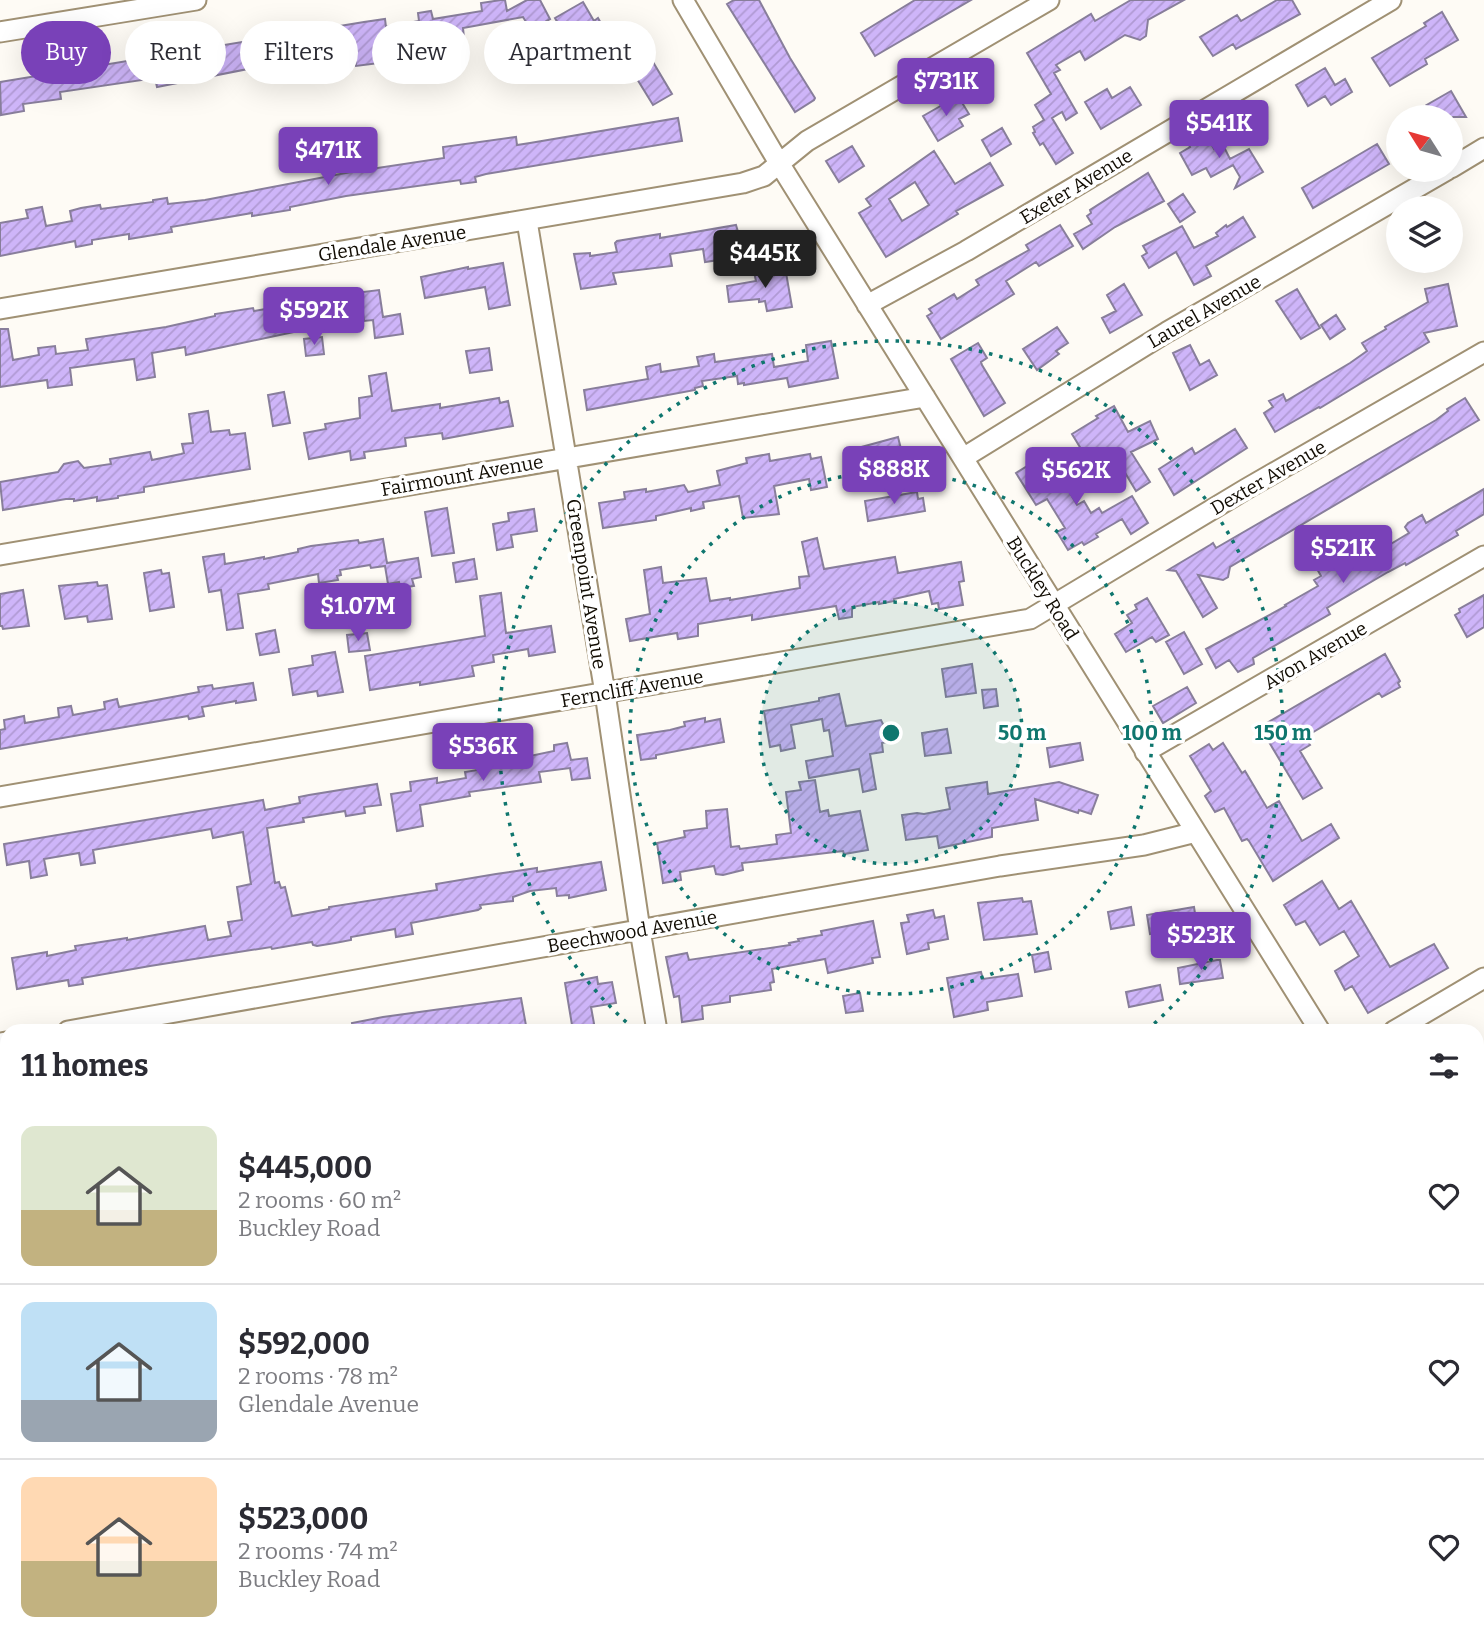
<!DOCTYPE html>
<meta charset="utf-8">
<style>
body{margin:0;font-family:Bitter,serif;background:#f7f7f7;color:#2b2b33;height:100vh;display:flex;flex-direction:column;font-size:26px;white-space:nowrap}
*{box-sizing:border-box;margin:0}
p{font-size:23px;color:#7c7c81}
.icon{flex:none;width:38px;height:38px;fill:none;stroke:currentColor;stroke-width:2;stroke-linecap:round;stroke-linejoin:round}
.map{position:relative;flex:1;overflow:hidden}
.sheet{position:absolute;left:0px;top:1024px;width:1484px;height:625px;display:flex;flex-direction:column;background:#fff;border-radius:21px 21px 0 0;box-shadow:0 7px 28px #0002}
.sheet>*{flex:none}
.guide{position:absolute;left:21px;top:21px;width:700px;height:63px;display:flex;gap:14px}
.needle{width:46px;rotate:307deg}
.buttons{position:absolute;left:1386px;top:105px;display:grid;gap:14px}
.buttons a{display:grid;place-items:center;width:77px;height:77px;border-radius:50%;background:#fff;box-shadow:0 7px 28px #0002;font-size:35px}
.price{position:absolute;translate:-50% -60px;padding:0 16px;border-radius:7px;background:#7941b8;color:#fff;font-size:23px;line-height:46px;filter:drop-shadow(0 2px 4px #0008)}
.price::after{content:'';position:absolute;left:50%;top:42px;width:21px;height:16px;margin-left:-10px;background:inherit;clip-path:polygon(0 0,100% 0,50% 100%)}
.price.selected{background:#222;color:#fff}
ul{padding:0;list-style:none}
li{display:flex;align-items:center;gap:21px;height:175px;padding:0 21px}
li+li{border-top:2px solid #e1e1e2}
li span{display:grid;place-items:center;flex:none;width:196px;height:140px;border-radius:14px;color:#555}
li>.icon{margin-inline-start:auto}
span .icon{width:84px;height:84px;fill:#fffc;stroke-width:1}
li b{font-size:30px}
h2{display:flex;justify-content:space-between;align-items:center;height:84px;padding:0 21px;font-size:30px}
.chip{padding:0 24px;border-radius:32px;background:#fff;box-shadow:0 7px 28px #0002;font-size:24px;line-height:63px}
.chip.selected{background:#7941b8;color:#fff}
.map>svg:first-child{display:block}
</style>
<div class="map">
<svg width="1484" height="1648" viewBox="0 0 1484 1648">
<defs>
<pattern id="building-hatch" width="6" height="6" patternUnits="userSpaceOnUse" patternTransform="scale(1.75)"><rect width="6" height="6" fill="#ceb5f9"/><path d="M-1 1l2-2M0 6l6-6M5 7l2-2" fill="none" stroke="#b09ad4"/></pattern>
</defs>
<rect width="100%" height="100%" fill="#fefbf5"/>
<path fill="url(#building-hatch)" stroke="#887e9b" stroke-width="2" fill-rule="evenodd" d="M501,0h4l2,11 20,-11h13l10,19 -19,11 -8,-13 -60,11 1,10 -12,2 1,8 -18,3 -2,-8 -35,6 2,10 -21,4 -23,3 -1,-6 -12,2 -3,-12 -29,5 1,5 -28,5 -1,-3 -126,25 -2,-9 -95,14 1,7 -38,5 1,7 -23,4 -1,-33 364,-60 21,-3 1,8 33,-6 -1,-8 13,-2 2,8 49,-8 -1,-8z
M734,0h25l31,58 25,40 -1,2 -19,12 -68,-108z
M915,0h56l-96,56 -14,-23z
M1131,0h53l-36,20 -2,16 -6,4 -15,-5 -40,25 -5,-9 -24,14 4,5 -6,3 23,40 -11,7 -4,-8 -10,6 21,35 -17,11 -13,-21 -3,2 -7,-12 2,-1 -2,-5 11,-7 -9,-15 16,-11 -24,-41 64,-39 4,7z
M1277,0h15l8,14 -64,35 -3,-5 -20,12 -13,-19 37,-22 4,6z
M583,2l11,19 4,-3 9,16 -3,2 9,16 -24,13 -15,-26 -5,3 -14,-24z
M1442,12l16,28 -33,19 2,5 -37,22 -18,-28 54,-32 -2,-3z
M653,62l19,32 -19,11 -19,-31z
M1325,68l10,17 10,-6 7,13 -21,13 -6,-9 -17,10 -12,-21z
M1130,87l11,18 -40,24 -16,-27 22,-13 5,9z
M1451,91l15,26h-37l-6,-10z
M958,96l11,18 -10,5 4,7 -25,15 -15,-25z
M678,118l4,23 -196,33 -11,3 1,5 -15,2 -1,-4 -114,16 -56,11v3l-38,6v-3l-81,14 1,5 -43,7v-5l-37,6v4l-16,3 -1,-6 -75,15v-33l28,-5 -2,-8 16,-3 4,19 26,-5 -2,-10 11,-3 19,-3 1,4 52,-7v-2l14,-2 1,6 37,-4 146,-28 93,-14 -1,-11 73,-10 1,8 13,-2z
M1002,128l9,16 -20,12 -9,-16z
M1203,134l2,5 3,-2 6,12 9,-4 7,14 19,-10 14,23 -28,16 5,-11 -7,-12 -22,12 -5,-9 -14,7 -12,-22 10,-6 -3,-6z
M1377,144l12,20 -76,44 -11,-20z
M852,146l12,20 -25,16 -13,-21z
M934,151l21,33 35,-21 13,22 -47,26 2,3 -72,43 -27,-44 12,-7 -5,-7zM915,182l14,23 -27,16 -13,-22z
M1148,173l16,28 -49,26 -32,22 -9,-15 18,-10 -5,-8 4,-3 -1,-3z
M1183,194l12,18 -15,10 -12,-18z
M1243,217l12,20 -49,29 5,10 -17,9 -18,-33 -27,16 -7,-12 5,-3 -4,-7 39,-20 12,22 24,-12 -2,-3 10,-8 1,2z
M736,225l9,31 -40,6 -2,-13 -33,5 2,12 -59,7 3,11 -35,5 -7,-35 16,-1v3l27,-4 -2,-9 2,-2 43,-7v4z
M1060,225l13,21 -34,20 -3,-4 -30,19 8,13 -73,45 -14,-23 5,-3 -3,-4 25,-15 3,5 22,-14 -3,-5 53,-30 -3,-5z
M503,263l7,42 -21,4 -4,-22 -60,11 -4,-21 47,-10v2z
M785,267l7,40 -25,4 -2,-10 -6,1v-3l-30,3 -2,-16 29,-5 -2,-9z
M1124,284l18,31 -32,18 -8,-15 14,-7 -9,-16z
M1448,284l9,42 -33,7 5,9 -109,66 -1,-1 -44,25 -11,-19 9,-6 -4,-6 14,-7 3,7 64,-38 17,-12 -5,-8 24,-14 -1,-2 43,-25 -3,-13z
M1297,289l23,39 -19,11 -25,-38z
M379,290l4,27 17,-3 3,20 -28,4 -2,-18 -9,1 -1,-8 -35,6 -4,-25 14,-3 1,4z
M289,305l5,27 -108,23 -1,-8 -33,6 3,24 -18,3 -3,-21 -64,9 2,17 -24,3 -1,-8 -47,7v-58h8l5,31 26,-5 -1,-7 17,-2 1,8 32,-4 -2,-11 80,-12 49,-11v-2l38,-6 1,3z
M1336,315l9,14 -15,10 -9,-14z
M1057,327l11,16 -12,8 3,3 -22,16 -14,-21z
M322,337l2,17 -18,2 -2,-17z
M831,341l7,37 -49,9 -2,-9 -43,7v-2l-6,1 -1,-8 -35,5 1,5 -8,2v2l-108,20 -3,-20 64,-11 -2,-12 14,-3 1,8 38,-6 -2,-9 17,-3 1,8 57,-8 2,13 34,-6 -2,-16z
M978,343l9,15 -6,4 1,3 23,38 -21,13 -33,-57z
M1190,345l10,20 9,-5 8,15 -27,15 -17,-37z
M489,348l3,22 -22,3 -4,-22z
M386,373l6,38 48,-7v4l59,-10 1,5 8,-2 5,25 -70,13 -1,-6 -37,5 1,8 -42,6 1,6 -14,2 -1,-9 -41,8 -5,-26 22,-4 -1,-5 35,-6 -1,-20 13,-2 -3,-20z
M284,392l6,31 -17,3 -5,-31z
M1465,398l14,22 -249,147 -2,10 -5,3 -25,-5 19,33 -14,9 -27,-46 -8,-1 42,-25 3,-2 3,5 95,-55 125,-73 12,-9 -1,-2z
M1114,406l14,26 22,-11 8,18 -27,13 19,30 -14,9 -21,-35 -14,9 -5,-8 -7,5 -17,-28 26,-16 -2,-2z
M208,411l3,21 18,-2 1,5 15,-2 5,36 -106,18v5l-26,4v2l-21,3v-4l-23,4v-2h-8l-63,11 -3,-28 58,-10 6,-8 14,-3 6,7 27,-4 -1,-5 40,-7 2,8 29,-6 3,-1 -2,-9 11,-1 -4,-29z
M1235,429l12,19 -73,47 -15,-26 33,-21 3,6z
M898,437l4,16 -43,12 -5,-16z
M769,454l1,7 40,-7 1,5 10,-2 6,30 -16,3 -2,-11 -35,7 5,28 -36,4 -4,-22 -36,6 1,6 -13,3v-3l-35,8v4l-53,8 -4,-25 26,-4 -1,-7 22,-3v3l38,-7 4,7 32,-7 -3,-14 30,-8 -1,-5z
M1040,458l7,11 7,-4 23,40 7,-4 7,12 8,-5 3,5 30,-17 16,27 -17,11 -9,-15 -26,15 2,3 -14,8 -2,-3 -14,8 -11,-18 8,-4 -18,-29 -11,6 -20,-32z
M1484,489v25l-28,17 2,4 -52,30 -1,-2 -17,9 -61,36 3,6 -77,44 1,6 -16,8 -9,-12 -13,8 -10,-19 80,-43 -1,-1 33,-19 -4,-6 7,-4 -4,-7 25,-12 7,12 60,-36 -4,-6 3,-4 14,-8 4,8z
M917,492l1,7 5,-1 2,13 -57,10 -3,-20z
M447,508l7,45 -22,3 -7,-44z
M534,509l3,22 -26,4 2,12 -16,3 -4,-26 16,-3 -1,-8z
M817,538l7,31 71,-12 3,16 63,-11 3,19 -5,1 4,23 -24,4 -1,-6 -6,1 -3,-13 -35,8v2l-15,3v-2l-27,5v10l-13,2 -3,-13 -84,14v-5l-54,9v12l-20,3 -1,-6 -47,8 -4,-22 24,-5 -6,-44 17,-3 2,16 43,-5 4,23 20,-3v2l70,-12 -1,-11 10,-1 -7,-34z
M383,539l4,24 31,-5 3,19 -9,2 2,7 -14,2 -1,-6 -11,2 -3,-18 -14,2 -1,-3 -30,5 1,5 -4,1 1,4 -19,3 -1,-9 -50,10 1,5 -31,5 5,34 -16,2 -6,-40 -12,2 -6,-35 21,-3 1,10 39,-7v2l34,-7v-3l13,-3 47,-6 1,3z
M474,559l3,20 -21,3 -3,-19z
M161,570l1,4 7,-1 5,34 -24,4 -6,-38z
M97,582l1,4 9,-1 5,34 -24,3 -1,-6 -22,3 -6,-33z
M23,590l6,36 -26,3 -1,-3h-2v-32z
M501,593l5,40 45,-7 4,26 -26,4 -1,-7 -35,6 1,7 -22,4 2,10 -54,9v-3l-50,8 -5,-34 120,-20 -5,-40z
M1484,595v32l-17,10 -12,-22 5,-3 -1,-3z
M1147,598l22,37 -13,7 -4,-5 -26,15 -11,-18 17,-11 -5,-8 10,-6 -2,-4z
M275,630l4,22 -19,3 -4,-21z
M1184,632l18,32 -18,10 -18,-32z
M367,633l3,17 -21,2 -2,-17z
M335,652l8,40 -25,4 -1,-5 -24,4 -4,-26 24,-4 -1,-9z
M1385,654l15,27 -2,2 2,4 -18,10 -3,-4 -74,44 5,8 -10,6 22,37 -19,11 -43,-72z
M972,664l4,29 -30,4 -4,-28z
M253,683l3,17 -20,3v-2l-34,6 2,9 -15,3 -1,-3 -23,4 -165,29v-19l5,-1 -1,-9 20,-4 1,7 34,-6 -1,-9 13,-2 2,9 32,-6 -1,-7 13,-3 2,8 80,-15 -1,-5 14,-2 1,4z
M1187,687l9,16 -33,20 -10,-17z
M996,689l2,17 -14,2 -2,-18z
M839,694l7,32 35,-6 2,4 4,18 -5,1 1,9 -13,2 6,35 -13,3 -4,-23 -50,9 -3,-17 27,-5 -4,-26 -5,1 -2,-12 -31,6 4,23 -14,3 -1,-6 -10,2 -6,-36 55,-10v-3z
M705,718v4l15,-3 4,23 -68,13v3l-15,2 -4,-25 33,-5 15,-4 -1,-4z
M947,729l4,24 -26,3 -3,-23z
M567,743l4,17 16,-2 3,20 -18,2 -2,-12 -31,4 2,10 -72,10 1,4 -50,9 3,21 -26,5 -6,-37 20,-3 -1,-9 27,-4v5l29,-5 -1,-6 44,-7v-3l16,-2v-3l29,-6v-6z
M1080,743l3,17 -33,7 -3,-19z
M1223,743l19,30 3,-2 22,37 12,-7 23,40 29,-17 8,14 -66,43 -24,-40 -2,-2 -5,2 -18,-33 -9,4 -10,-16 6,-5 -21,-35 19,-12 4,6z
M815,780l5,32 8,-2 1,6 31,-5 8,39 -24,4 -1,-3 -101,12 1,7 -20,5 -7,-1 -2,-8 -34,6 1,8 -18,3 -6,-40 28,-6 -1,-6 23,-3 -1,-17 21,-2 4,38 8,-1 1,3 37,-5 -1,-9 15,-2 -5,-41 15,-2 -2,-8z
M987,782l1,12 71,-12 39,13 -7,19 -12,-4 -1,3 -43,-14 3,21 -46,8v9l-53,11 -2,-12 -31,4 -4,-25 15,-2 7,1 26,-5 -4,-21z
M377,784l4,21 -17,2 1,6 -19,3 -1,-5 -42,7 1,4 -37,6 8,55 4,-1 2,6 4,-1 7,29 37,-7v-2l108,-17 -1,-6 60,-10 41,-6v4l64,-10 5,28 -37,8v-3l-12,1 -1,-8 -26,3 -17,6v4l-33,4 1,3 -3,2 -67,13 2,11 -17,3 -1,-8 -44,8v3l-16,3 -18,3 -4,-1 -1,-3 -40,7 -1,-2 -121,19 -68,12 1,6 -14,2 -1,-6 -51,9 -5,-31 35,-6v4l29,-6 -1,-4 52,-8v2l78,-14 3,14 23,-4 -3,-14 14,-2 -5,-33 14,-3 -8,-52 -30,6 -2,-9 -118,21 2,13 -14,2 -2,-12 -35,6 3,16 -16,3 -2,-17 -22,4 -3,-21 259,-44 2,10 35,-7 -1,-6 10,-2z
M1322,881l17,28 12,-8 39,66 44,-23 14,24 -80,45 -16,-27 -7,4 -10,-19 24,-15 -15,-25 -24,14 -15,-24 -9,4 -12,-20z
M1022,898l1,4 8,-1 6,33 -53,6 -6,-37z
M1131,907l3,18 -23,4 -3,-17z
M1194,907l3,19 -47,8 -3,-19z
M933,910l2,8 9,-2 4,23 -20,4 1,6 -22,5 -6,-31 8,-1 -2,-7z
M873,921l7,36 -8,1 1,5 -45,10 -3,-14 -53,10 2,13 -4,1 1,7 -41,6v6l-28,4 1,13 -21,3 -3,-26 -5,1 -8,-40 21,-4 2,7 101,-15 -1,-2 10,-2 -1,-2 24,-4 -1,-4z
M1048,952l3,17 -16,3 -3,-17z
M1217,960h3l3,18 -43,6 -2,-16z
M981,972l2,7 35,-5 4,22 -35,6 1,8 -34,7 -7,-39z
M597,977l1,7 14,-2 4,21 -25,4 4,22 -22,2 -8,-48z
M1160,985l3,15 -34,7 -3,-15z
M860,993l3,18 -17,2 -3,-17z
M521,998l6,33h-174l-1,-8 31,-6z"/>
<g fill="none" stroke-linecap="round" stroke-linejoin="round">
<defs>
<path id="minor" d="M683,0l96,163 541,868
M0,32l196,-32
M1451,168l33,-20
M527,221l78,472 35,237 17,101
M867,305l99,-54 425,-251
M0,309l743,-126 21,-7 43,-35 242,-141
M963,458l204,-126 280,-162
M0,555l925,-158
M1145,752l339,-196
M0,797l1030,-178 216,-130 238,-137
M68,1031l932,-165 144,-21 52,-13
M1394,1031l90,-53
M0,1043l7,-1
M1477,1282l7,11
M0,1283l7,-2
M0,1392l7,8
M1477,1526l7,-4
M761,1642l1,6
M699,1648l38,-6
M840,1648l42,-6"/>
</defs>
<use href="#minor" stroke="#a09174" stroke-width="23"/>
<use href="#minor" stroke="#fff" stroke-width="19"/>
</g>
<circle cx="891" cy="733" r="131" fill="#0f766e" fill-opacity=".12"/>
<g fill="none" stroke="#0f766e" stroke-width="3.5" stroke-dasharray="3.5 7">
<circle cx="891" cy="733" r="131"/>
<circle cx="891" cy="733" r="261"/>
<path d="M634 1029A392 392 0 1 1 1148 1029"/>
</g>
<g text-anchor="middle" stroke-width="7" stroke-linejoin="round" paint-order="stroke">
<g font-size="19" fill="#110c03" stroke="#fff">
<text transform="translate(1076 186) rotate(-31)" y="7">Exeter Avenue</text>
<text transform="translate(392 243) rotate(-9)" y="7">Glendale Avenue</text>
<text transform="translate(1204 311) rotate(-30)" y="7">Laurel Avenue</text>
<text transform="translate(462 475) rotate(-10)" y="7">Fairmount Avenue</text>
<text transform="translate(1268 477) rotate(-30)" y="7">Dexter Avenue</text>
<text transform="translate(587 584) rotate(81)" y="7">Greenpoint Avenue</text>
<text transform="translate(1043 588) rotate(58)" y="7">Buckley Road</text>
<text transform="translate(1315 655) rotate(-30)" y="7">Avon Avenue</text>
<text transform="translate(632 688) rotate(-10)" y="7">Ferncliff Avenue</text>
<text transform="translate(632 931) rotate(-10)" y="7">Beechwood Avenue</text>
</g>
</g>
<circle cx="891" cy="733" r="10" fill="#0f766e" stroke="#fff" stroke-width="3.5"/>
<g font-size="21" text-anchor="middle" font-weight="bold" fill="#0f766e" stroke="#fff" stroke-width="7" stroke-linejoin="round" paint-order="stroke">
<text x="1022" y="740">50 m</text>
<text x="1152" y="740">100 m</text>
<text x="1283" y="740">150 m</text>
</g>
</svg>
<div class="buttons">
<a><svg class="needle" viewBox="-14 -14 28 28"><path d="M0-13l5 13h-10z" fill="#e53935"/><path d="M0 13l5-13h-10z" fill="#7c7c81"/></svg></a>
<a><svg class="icon" aria-label="layers" viewBox="0 0 24 24"><path d="M12 4l9 5-9 5-9-5zM3 14l9 5 9-5"/></svg></a>
</div>
<b class="price" style="left:946px;top:118px">$731K</b>
<b class="price" style="left:1219px;top:160px">$541K</b>
<b class="price" style="left:328px;top:187px">$471K</b>
<b class="price selected" style="left:765px;top:290px">$445K</b>
<b class="price" style="left:314px;top:347px">$592K</b>
<b class="price" style="left:894px;top:506px">$888K</b>
<b class="price" style="left:1076px;top:507px">$562K</b>
<b class="price" style="left:1343px;top:585px">$521K</b>
<b class="price" style="left:358px;top:643px">$1.07M</b>
<b class="price" style="left:483px;top:783px">$536K</b>
<b class="price" style="left:1201px;top:972px">$523K</b>
<div class="guide">
<a class="chip selected">Buy</a>
<a class="chip">Rent</a>
<a class="chip">Filters</a>
<a class="chip">New</a>
<a class="chip">Apartment</a>
</div>
<section class="sheet">
<h2>11 homes<svg class="icon" aria-label="filters" viewBox="0 0 24 24"><path d="M4 7h16M4 17h16"/><circle cx="9" cy="7" r="2"/><circle cx="15" cy="17" r="2"/></svg></h2>
<ul>
<li><span style="background:linear-gradient(#dfe7d0 60%,#c2b280 0)"><svg class="icon" aria-label="home" viewBox="0 0 24 24"><path d="M3 11l9-7 9 7M6 9v11h12V9"/></svg></span><div><b>$445,000</b><p>2 rooms · 60 m²</p><p>Buckley Road</p></div><svg class="icon" aria-label="heart" viewBox="0 0 24 24"><path d="M12 20l-8-8c-3-5 5-10 8-4 3-6 11-1 8 4z"/></svg></li>
<li><span style="background:linear-gradient(#bfe0f5 70%,#9aa5b1 0)"><svg class="icon" aria-label="home" viewBox="0 0 24 24"><path d="M3 11l9-7 9 7M6 9v11h12V9"/></svg></span><div><b>$592,000</b><p>2 rooms · 78 m²</p><p>Glendale Avenue</p></div><svg class="icon" aria-label="heart" viewBox="0 0 24 24"><path d="M12 20l-8-8c-3-5 5-10 8-4 3-6 11-1 8 4z"/></svg></li>
<li><span style="background:linear-gradient(#ffd9b3 60%,#c2b280 0)"><svg class="icon" aria-label="home" viewBox="0 0 24 24"><path d="M3 11l9-7 9 7M6 9v11h12V9"/></svg></span><div><b>$523,000</b><p>2 rooms · 74 m²</p><p>Buckley Road</p></div><svg class="icon" aria-label="heart" viewBox="0 0 24 24"><path d="M12 20l-8-8c-3-5 5-10 8-4 3-6 11-1 8 4z"/></svg></li>
</ul>
</section>
</div>
